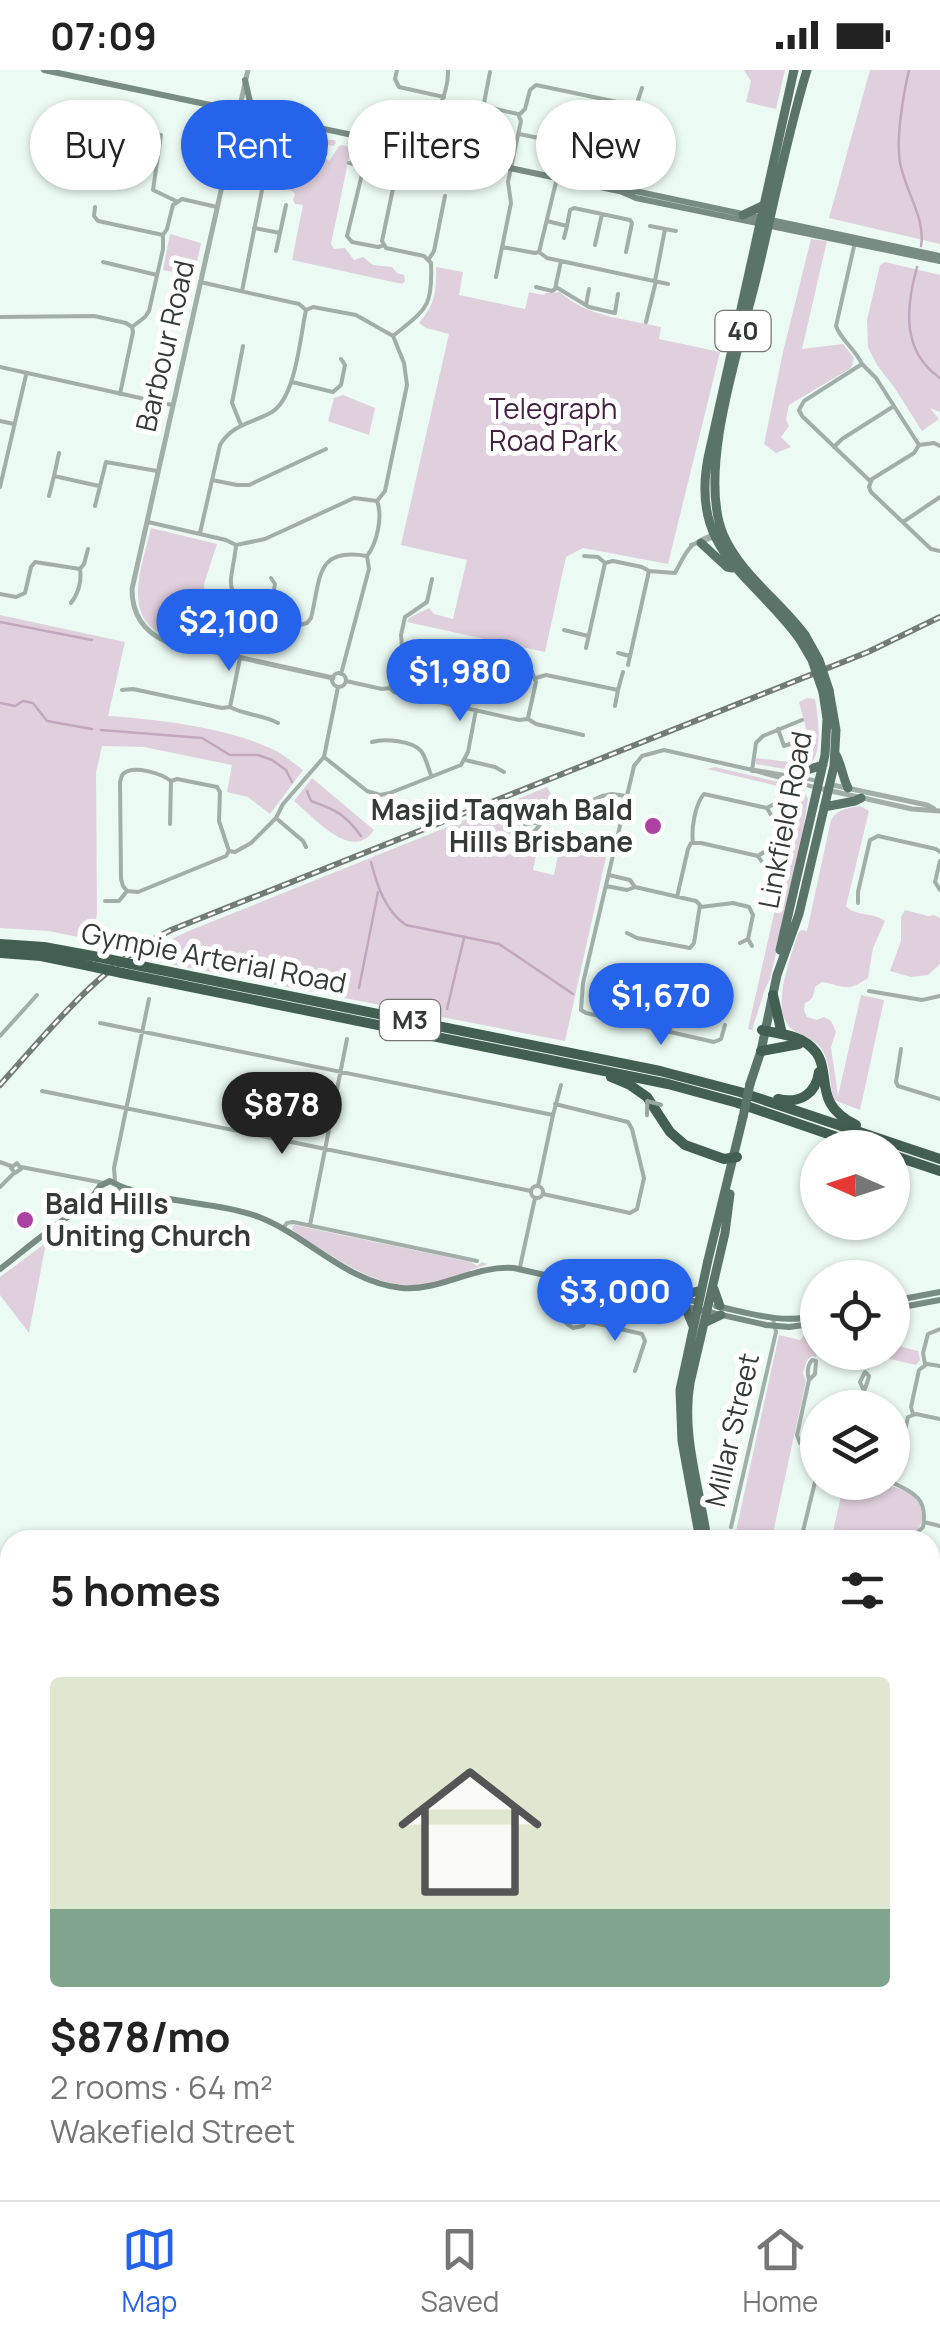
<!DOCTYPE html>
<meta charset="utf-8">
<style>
body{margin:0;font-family:Manrope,sans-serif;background:#f2f2f2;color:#222;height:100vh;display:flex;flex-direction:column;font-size:38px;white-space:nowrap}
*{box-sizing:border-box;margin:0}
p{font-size:32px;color:#767676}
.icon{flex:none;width:55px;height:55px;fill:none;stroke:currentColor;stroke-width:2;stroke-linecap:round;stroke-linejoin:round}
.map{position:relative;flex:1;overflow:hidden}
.details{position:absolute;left:0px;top:1460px;width:940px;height:670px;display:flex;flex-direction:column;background:#fff;border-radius:30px 30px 0 0;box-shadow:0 2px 8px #0004}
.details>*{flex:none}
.guide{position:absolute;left:30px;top:30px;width:880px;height:90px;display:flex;gap:20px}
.needle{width:65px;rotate:273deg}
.fabs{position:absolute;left:800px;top:1060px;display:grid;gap:20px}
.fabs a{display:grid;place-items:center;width:110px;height:110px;border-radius:50%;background:#fff;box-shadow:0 2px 8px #0004;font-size:50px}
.price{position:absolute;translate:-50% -85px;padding:0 22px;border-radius:35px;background:#2563eb;color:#fff;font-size:32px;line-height:65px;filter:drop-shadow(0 2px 5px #0008)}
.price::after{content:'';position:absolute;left:50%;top:60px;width:30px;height:22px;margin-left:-15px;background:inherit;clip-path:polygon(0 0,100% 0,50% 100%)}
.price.on{background:#222;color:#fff}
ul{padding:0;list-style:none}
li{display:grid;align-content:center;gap:20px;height:530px;padding:0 50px}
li+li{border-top:2px solid #e0e0e0}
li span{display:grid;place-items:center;height:310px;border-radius:10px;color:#555}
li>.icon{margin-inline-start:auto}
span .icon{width:180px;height:180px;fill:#fffc;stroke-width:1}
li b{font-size:42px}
h2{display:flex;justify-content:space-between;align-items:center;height:120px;padding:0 50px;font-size:42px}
.pill{padding:0 35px;border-radius:45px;background:#fff;box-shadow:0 2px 8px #0004;font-size:35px;line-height:90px}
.pill.on{background:#2563eb;color:#fff}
.status{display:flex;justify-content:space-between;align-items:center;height:70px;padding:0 50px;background:#fff;direction:ltr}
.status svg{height:28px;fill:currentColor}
.tab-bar{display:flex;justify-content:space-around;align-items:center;height:140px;border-top:2px solid #e0e0e0;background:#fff;font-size:28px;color:#767676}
.tab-bar a{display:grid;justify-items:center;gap:5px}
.tab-bar .on{color:#2563eb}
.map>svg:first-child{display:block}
</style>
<div class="status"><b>07:09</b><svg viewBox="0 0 49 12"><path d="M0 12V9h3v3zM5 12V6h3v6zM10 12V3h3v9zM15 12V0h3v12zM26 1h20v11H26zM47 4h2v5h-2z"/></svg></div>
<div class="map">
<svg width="940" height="2130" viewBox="0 0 940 2130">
<rect width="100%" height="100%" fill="#ebfaf3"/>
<path fill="#e0d0dd" d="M744,0h41l-9,39 -30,-7 5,-21z
M870,0h70v174l-111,-26z
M321,70h14l1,3 -2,3 -11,-2 -3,9 9,8 10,-15 4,-1 8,3 -20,96 3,5 11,-1 9,12 9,-3 10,8 19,2 5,6 7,2 1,6 -3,3 -110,-24 11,-55 -8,-1 -2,-4 2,-6 -3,-3 -14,-3 -2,-3 12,-4 18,1 2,-7 -12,-3v-12l3,-3 14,-1 5,-14z
M170,164l31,9 -7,33 -31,-6z
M811,169l16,2 -25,108 41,-5 11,14 -3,10 -62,37 -3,14 3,7 -8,11 10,10 -15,6 -12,-9 19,-92z
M885,192l55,13v137l-10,-4 9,11 -17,12 -28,-44 -17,-22 -9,-18 -1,-27 13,-55z
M436,197l27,5 -4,23 66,14 4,-17 15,3 2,-2 14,-1c26,25 67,27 101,35l-2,12 61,13 -52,212 -85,-16 -17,9 -21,95 -138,-30 2,-4 20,-10 5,6 19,5 14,-59 -66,-15 48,-211 -23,-6 -7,-5c17,-20 17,-31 17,-56z
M343,325l32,13 -6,27 -41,-14 6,-23z
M151,458l66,16 -13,40 1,13 18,22 17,-13 9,10 -14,15 -11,-1 -4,18c-18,-4 -39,-5 -55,-12 -45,-19 -22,-73 -14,-108z
M0,545l125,27 -17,74c48,3 119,12 162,32 12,5 22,14 33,22l-33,44 -22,-17 -21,-5 5,-27 -88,-18 -42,-1 -6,27 1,140 -4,27 -44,-9 -49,-3z
M807,628l8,1c3,16 10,62 -10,68 -15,5 -33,-1 -49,-3v-6l33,4 19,-8 2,-11 -11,-41z
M715,697l76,18 12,5 5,9 -8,51 -30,129 -5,10 -13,41 -4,-1 53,-235 -3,-3 -91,-22z
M312,708l62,52c-22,33 -59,-12 -80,-29z
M547,717l6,10 3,14 -3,3 -31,8 -3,7 3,7 9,2 9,-2 -7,34 21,5 9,-45 47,9 -45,202 -421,-82 1,-7 5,-3 41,-19z
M860,736l9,5 -23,95c10,11 28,6 39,15l-12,27 -5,30c-22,15 -23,8 -46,4l-7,5c-1,8 -2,13 -10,16l-1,7 3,7 10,3 7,-3 7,4 5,11 -5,15 7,49 23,-101 23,5 -24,110 -26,-10c-5,-15 -3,-33 -10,-47 -6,-13 -19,-15 -31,-23 -25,-18 -2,-72 5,-97l3,-3 6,1 24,-111c6,-11 17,-12 29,-14z
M905,840l23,6 6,-1 6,3v46l-12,11 -17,2 -21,-6 11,-30v-24z
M294,1155l177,37 6,4 5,-4 6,2c-21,7 -45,19 -68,21 -46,4 -84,-28 -122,-50l-6,-6z
M43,1175l2,3 -16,85 -29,-38v-18z
M903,1257l-4,19 19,5 2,9 -4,5 -43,-10 -4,15 -4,-1 3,-14 -7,-2 31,-1 1,-23z
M817,1258l-1,29 -4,-1 -5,4 -4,13 3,8 -33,152 -4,7h-35l45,-205 21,5 10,-11z
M844,1413c24,0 78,-2 78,33 0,9 -5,16 -12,19 -16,9 -59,2 -78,1z
M930,2110l10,13v7h-68l-1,-5 -8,-5h67z
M772,2120h69l8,10h-61l-17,-8z"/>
<path fill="#c1a8bd" d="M311,2120h108l22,10h-123z
M666,2120h96l9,2 17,8 -77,-1 -13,-8 -3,3z"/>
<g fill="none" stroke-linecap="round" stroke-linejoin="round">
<path stroke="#c1a8bd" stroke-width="2.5" d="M909,0c-6,26 -13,67 -9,93 5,27 26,56 21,83
M917,197c-11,40 -16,84 23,111
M0,552l92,18
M0,633l15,3 8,-5 10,2 14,18 45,8
M101,660l101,8 28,17h28l14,5 14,10 6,12
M307,721l4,10c25,9 34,13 50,35
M371,792c6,23 14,49 35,63l93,19 74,50
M359,918l19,-96
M447,939l17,-71"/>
<path stroke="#a1afa8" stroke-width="4" d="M397,0l-2,9 4,8 45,10
M490,2l-6,31 3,4 31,7 3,7 -13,61 3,21 -15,74
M632,38l4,-2 6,-18
M433,57l20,4
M466,57l10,3
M519,64l99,20 6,-4 9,-39 -6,-7 -91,-19 -6,5 -5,19 -6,6
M161,65l-8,55 23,11
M430,66c5,-23 19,-43 18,-66
M474,69l6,-24 6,-10
M280,78l30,6
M293,83l-2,12 2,13
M349,93l43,10 3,6 -13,62 4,7 38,8 7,7c2,45 -5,46 -38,73
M364,96l-17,70 5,6 26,5 4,-1
M258,98l-13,-2 6,-26h12l-5,28 8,15
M95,137l-1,9 4,5 65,14
M547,151l20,5 3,-16 4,-2 56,12 2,3 -6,29
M650,156l15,3 -10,52
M254,158l26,5 6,-28
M665,159l11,2
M564,168l3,-12
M855,172l-19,84c5,14 20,24 26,38l-58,37 -5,9 3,6 68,65
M595,175l7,-31
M502,177l33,6 4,-1 18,-74
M276,181l4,-18
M539,182l8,6 121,26
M429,189l5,-8 11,-55
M103,192l54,13
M200,212l99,22 7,6 7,-3 43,8 37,21 11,27 3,22 -22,106 -8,10c6,16 0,42 -10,55l2,13 -28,105
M536,217l16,4 3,-2 6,-28
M556,217l33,20 26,6 3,-19
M242,221l21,-106 14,-6h29
M586,235l3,-16
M0,247l94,-1 32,7 6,4 1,5 -13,62
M646,252l10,-41
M132,257l13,-10 4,-6 14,-62v-14l4,-6 6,-24 9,-6 35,8
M862,294l14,14 43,67
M0,297l172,38
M292,312l41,10 8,-7 4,-20 -4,-6
M0,351l14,3
M241,355l-9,-22 11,-57
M940,376l-6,-3 -15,2 -5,8 -42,26 -3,8 2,5 60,57 9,2
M834,377l8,-8 52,-33
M54,406l5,-23
M212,410l25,5h12l77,-36
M0,417l26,-112
M49,426l5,-20 45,10
M95,436l11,-44 51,9
M148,452l78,18 10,5 29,-6 89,-41 23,3
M903,452l37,-25
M200,463l20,-88c12,-21 33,-22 52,-33 24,-15 28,-75 34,-102
M691,475l24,-8
M236,476c-1,11 -4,22 -5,33 -2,35 45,40 69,46l7,-2 4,-5c10,-40 4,-71 56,-62
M584,486l14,1 7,6 8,-2 29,6 7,4 26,2c12,-22 12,-28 36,-38
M0,524l16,3 9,-4 6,-26 4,-5 45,7 4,-5 4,-15
M71,533c7,-9 11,-22 9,-34
M269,548l6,-34 -4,-6
M564,560l24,6
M402,576l-1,-11 4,-18 22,-15 5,-23
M586,578l19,-85
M618,583l12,3
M240,588l-10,49c15,8 33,8 48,16
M628,595l21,-94
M332 610a7 7 0 1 1 14 0a7 7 0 1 1-14 0Z
M536,608l10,-3 72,15 -3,16
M346,611l36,8 8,-1 4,4 125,28 9,-1 8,5 47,11
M390,618l9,-38 7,-5 126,27 4,10 -8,36
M122,620l11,-1 89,19 8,-1
M618,620l5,-18
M778,659l6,17 21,-7
M372,672c12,-4 41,-1 49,9 5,6 7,17 10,24
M324,687l43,34 13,4 10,-2 71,-28 7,-13 8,-42
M465,690l30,7 9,5
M750,699l69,12
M752,701l4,-28 7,-7 39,-16
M771,745l-4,-7 7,-4
M276,748l27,23 3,6
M542,752l-8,10 -9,-1v-7l17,-2 60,-26 10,-2 14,2
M170,754l1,-43
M693,773c-2,-14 2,-39 11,-49l63,14
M229,781l6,1 16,-9 25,-25 7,-14 41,-47 14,-70
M940,791l-5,21 5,8
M762,792l-4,-6 6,-4
M609,805l21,5 5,7
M606,816l21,4 8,-3 61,14 4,4 -6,38 -4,5 -53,-10 -10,-5
M677,827l11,-48 3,-6h10l57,13
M105,831h14l8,-10 11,1 88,-36 3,-5 -10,-30 1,-29 -3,-5 -40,-8 -6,2c-9,-7 -38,-17 -48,-7 -2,2 -2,5 -3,8l1,97 2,7 4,5
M858,833v-11l12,-52 8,-4 58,13 4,3
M701,837l32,-4 16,4 4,8 -5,24
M740,873l8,-4 4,7
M869,921l53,9 18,-4
M100,953l453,92
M725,955l-4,14 -7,3 -128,-29 -5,-3 2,-27 51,-217 8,-10 22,-6 84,19 66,18
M0,966l37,-41
M901,979l-5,33 2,4 42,13
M42,1021l489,100
M0,1092l11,4
M17,1093l4,6 -6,4 -4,-5z
M21,1097l83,16
M115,1111l-1,-13 35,-169
M531 1122a6 6 0 1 1 12 0a6 6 0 1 1-12 0Z
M538,1116l15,-71 8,-30
M0,1117l14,-14
M543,1124l87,19 7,-4 7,-31 -12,-49 -4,-7 -73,-18
M310,1155l37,-186
M283,1158l4,-5 6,-1 184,39
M520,1197l15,-69
M589,1239l-18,-2 -6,8 1,8 7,5 10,-2 3,-5 56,13 3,7 -10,30
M586,1251l7,-34
M925,1294l-2,-11 5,-19 12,-5
M809,1310c-2,-7 -2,-14 3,-20l4,1 -1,13 -6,6 -12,55 3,8 18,8
M858,1338c3,-12 9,-22 11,-32l-4,-4 -5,10 3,7
M913,1344l-2,-7 8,-37 8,-6 13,2
M818,1400l-16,65 5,4 30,1
M891,1412c24,11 37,17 32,45l-14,13
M893,1413l15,-66 8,-3 24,5
M924,1452l16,4
M731,1457l45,-195 -3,-13
M775,1470c8,-5 19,1 27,-5
M930,1515l10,-4
M930,1561l10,2
M930,1616l10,2
M930,1667l4,1
M930,1773l10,22
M930,1893h10
M14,2130l2,-10"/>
<path stroke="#a1afa8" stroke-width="5" d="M248,0l-116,519c0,24 11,42 33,52l168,37
M828,714l99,21 7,4
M818,718l94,21 28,2"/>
<path stroke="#788c83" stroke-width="6" d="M44,0l575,121 11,-1 310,66
M245,10l8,35
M235,58l31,-7
M620,121l16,7 304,63
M88,1133l12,-17 10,-5c41,23 104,19 149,36 49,19 88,66 143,71 39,3 72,-23 112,-20l252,57 23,2 29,-4
M0,1199c33,-25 90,-77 129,-80
M594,1213l25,3 80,16
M892,1231l48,-9
M716,1236c34,7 67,19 102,9
M892,1239l48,-9"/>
<path stroke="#5b7469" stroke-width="9" d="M794,0l-86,388c-18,94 44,116 91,180
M743,145l21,-10
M701,473l26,24 5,1
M805,565c-25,-34 -65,-61 -82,-101 -26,-64 17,-188 33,-255 17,-70 30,-140 51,-209
M835,683c7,12 7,23 13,35
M791,705l32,-10
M824,737l31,-6 6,-3
M780,880l45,-195 2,-36 -4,-27
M750,1014l11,-33 16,-76 22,-61 35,-148 2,-36 -7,-40
M714,1219l6,17
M675,1228l26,-8
M685,1237l8,19
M704,1253l17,-8
M700,1470l-18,-99 -2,-51 28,-130 35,-143
M707,1470c-7,-52 -26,-105 -17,-157l35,-150 5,-39
M930,1713l10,10
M930,1723l10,12
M545,2130l6,-10"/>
<path stroke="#425f52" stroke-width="10" d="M0,874l44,3 54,10
M0,883l41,3 49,10
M131,894l529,107 80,21 200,67
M122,903l546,111 70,19 131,45
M773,925l9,39
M762,960c12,3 28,4 39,10 42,22 2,60 55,85
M761,981l38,-7
M611,1007l19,8 17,12 23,35 15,13 39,14 13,-2
M778,1029c22,5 38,-5 41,-27
M892,1085l48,16"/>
<defs>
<path id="rail" d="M0,1015c54,-60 98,-118 171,-155l697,-278 72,-35"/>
</defs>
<use href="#rail" stroke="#727b76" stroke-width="6"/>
<use href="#rail" stroke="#fff" stroke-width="2.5" stroke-dasharray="8" stroke-linecap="butt"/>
<path stroke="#5b7469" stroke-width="9" d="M805,565l14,25 10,30
M799,568l13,22 11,32
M743,1047l7,-33"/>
<path stroke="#425f52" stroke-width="10" d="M98,887l33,7
M90,896l32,7"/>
</g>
<defs><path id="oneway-chevron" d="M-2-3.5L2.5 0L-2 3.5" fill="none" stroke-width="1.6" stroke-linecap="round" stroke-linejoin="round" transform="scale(2.5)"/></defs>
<use stroke="#97a7a0" href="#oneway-chevron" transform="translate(651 1036) rotate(-127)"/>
<g fill="#ab41a3" stroke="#fff" stroke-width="4">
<circle cx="653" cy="756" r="10"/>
<circle cx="25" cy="1150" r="10"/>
</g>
<g text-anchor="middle" stroke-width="10" stroke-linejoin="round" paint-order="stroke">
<g fill="#fff" stroke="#727573" stroke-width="2.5">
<rect x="715.5" y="241" width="55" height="40" rx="8"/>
<rect x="380" y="930" width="60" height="40" rx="8"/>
</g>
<g font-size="25" font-weight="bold" fill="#353a37">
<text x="743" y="270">40</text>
<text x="410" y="959">M3</text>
</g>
<g font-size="28" fill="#353a37" stroke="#fff">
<text transform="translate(165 276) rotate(-77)" y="10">Barbour Road</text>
<text transform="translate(785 750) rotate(-79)" y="10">Linkfield Road</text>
<text transform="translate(214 888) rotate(11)" y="10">Gympie Arterial Road</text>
<text transform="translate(732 1360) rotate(-77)" y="10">Millar Street</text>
</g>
<g font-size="28" fill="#442240" stroke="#fff">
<text x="553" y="349">Telegraph<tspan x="553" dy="32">Road Park</tspan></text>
</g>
<g font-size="28" font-weight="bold" fill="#353a37" stroke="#fff" text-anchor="end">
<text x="633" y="750">Masjid Taqwah Bald<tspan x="633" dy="32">Hills Brisbane</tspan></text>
<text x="45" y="1144" text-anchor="start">Bald Hills<tspan x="45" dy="32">Uniting Church</tspan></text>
</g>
</g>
</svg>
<div class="fabs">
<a><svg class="needle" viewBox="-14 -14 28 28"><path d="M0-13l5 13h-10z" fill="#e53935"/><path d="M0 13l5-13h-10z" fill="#767676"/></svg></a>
<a><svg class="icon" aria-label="locate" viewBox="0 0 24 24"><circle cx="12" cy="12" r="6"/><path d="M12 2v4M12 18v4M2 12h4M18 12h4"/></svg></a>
<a><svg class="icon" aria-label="layers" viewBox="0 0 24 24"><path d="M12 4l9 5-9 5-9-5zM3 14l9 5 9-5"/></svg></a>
</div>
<b class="price" style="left:229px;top:604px">$2,100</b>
<b class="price" style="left:460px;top:654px">$1,980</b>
<b class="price" style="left:661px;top:978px">$1,670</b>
<b class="price on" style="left:282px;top:1087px">$878</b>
<b class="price" style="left:615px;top:1274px">$3,000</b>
<div class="guide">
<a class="pill">Buy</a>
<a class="pill on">Rent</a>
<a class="pill">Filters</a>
<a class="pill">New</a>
</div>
<section class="details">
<h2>5 homes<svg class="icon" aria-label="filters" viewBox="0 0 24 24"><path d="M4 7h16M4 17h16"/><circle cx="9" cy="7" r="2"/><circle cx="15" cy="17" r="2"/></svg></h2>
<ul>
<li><span style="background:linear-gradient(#dfe7d0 75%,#7fa58c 0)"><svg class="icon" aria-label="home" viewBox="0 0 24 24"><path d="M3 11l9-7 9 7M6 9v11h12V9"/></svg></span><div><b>$878/mo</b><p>2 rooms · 64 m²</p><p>Wakefield Street</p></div></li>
</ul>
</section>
</div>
<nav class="tab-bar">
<a class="on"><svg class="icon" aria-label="map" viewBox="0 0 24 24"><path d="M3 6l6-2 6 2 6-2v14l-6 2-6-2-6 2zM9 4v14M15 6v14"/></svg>Map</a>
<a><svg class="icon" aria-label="saved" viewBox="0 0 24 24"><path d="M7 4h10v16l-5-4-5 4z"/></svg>Saved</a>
<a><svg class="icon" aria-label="home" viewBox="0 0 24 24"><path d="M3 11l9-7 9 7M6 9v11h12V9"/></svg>Home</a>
</nav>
